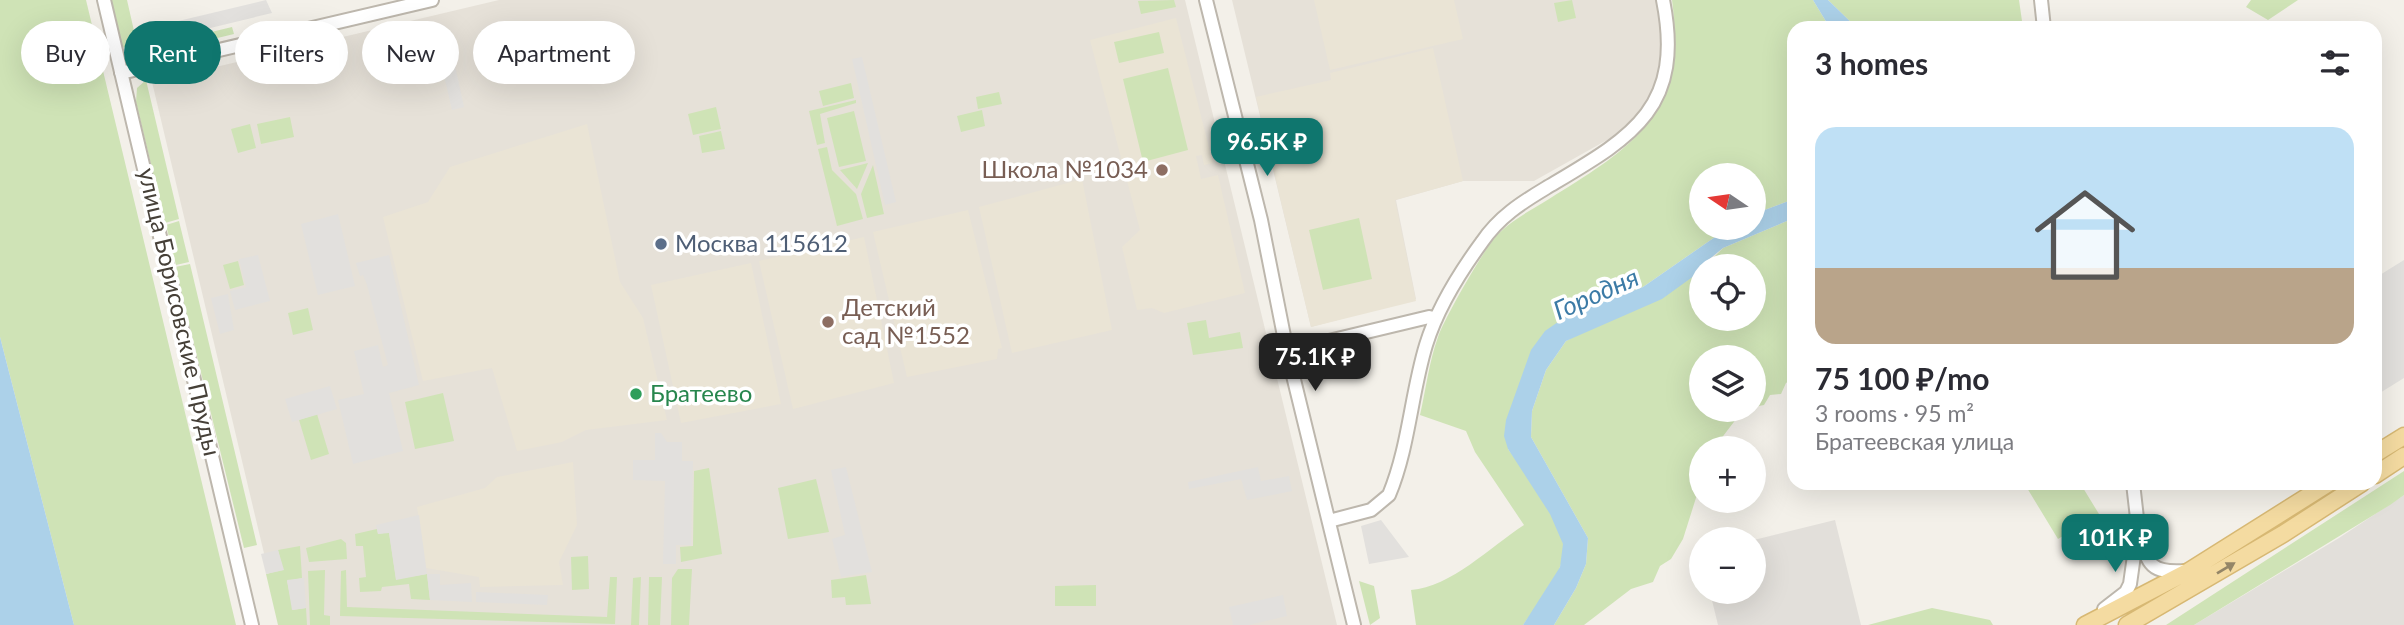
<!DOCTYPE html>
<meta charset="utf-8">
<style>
body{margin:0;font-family:Lato,sans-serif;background:#f2f2f3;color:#2b2b33;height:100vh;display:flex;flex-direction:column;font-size:26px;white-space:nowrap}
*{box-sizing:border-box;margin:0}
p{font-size:23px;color:#7c7c81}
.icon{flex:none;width:38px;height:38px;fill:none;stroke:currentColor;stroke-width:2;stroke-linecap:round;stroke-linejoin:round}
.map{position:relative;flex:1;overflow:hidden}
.drawer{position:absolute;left:1787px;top:21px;width:595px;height:469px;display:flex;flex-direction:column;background:#fff;border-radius:21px;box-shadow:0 7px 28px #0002}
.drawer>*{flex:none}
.hud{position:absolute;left:21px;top:21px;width:665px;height:63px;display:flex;gap:14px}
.needle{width:46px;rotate:283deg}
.controls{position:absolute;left:1689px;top:163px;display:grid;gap:14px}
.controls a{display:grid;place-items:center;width:77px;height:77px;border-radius:50%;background:#fff;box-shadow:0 7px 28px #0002;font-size:35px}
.price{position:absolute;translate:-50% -60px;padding:0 16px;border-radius:14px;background:#0f766e;color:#fff;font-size:23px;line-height:46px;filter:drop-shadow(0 2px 4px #0008)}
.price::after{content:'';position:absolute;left:50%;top:42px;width:21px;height:16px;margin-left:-10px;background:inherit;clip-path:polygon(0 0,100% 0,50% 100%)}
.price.current{background:#222;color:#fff}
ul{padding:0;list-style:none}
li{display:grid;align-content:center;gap:14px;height:371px;padding:0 28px}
li span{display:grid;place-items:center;height:217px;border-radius:21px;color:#555}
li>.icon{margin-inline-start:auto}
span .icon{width:126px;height:126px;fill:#fffc;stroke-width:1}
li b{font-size:30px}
h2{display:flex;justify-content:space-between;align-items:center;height:84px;padding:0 28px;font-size:30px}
.chip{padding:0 24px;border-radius:32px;background:#fff;box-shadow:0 7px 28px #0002;font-size:24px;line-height:63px}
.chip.current{background:#0f766e;color:#fff}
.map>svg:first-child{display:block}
</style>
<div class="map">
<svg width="2404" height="625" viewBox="0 0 2404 625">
<rect width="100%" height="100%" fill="#f3f0e9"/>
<path fill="#e6e1d8" d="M499,0h686l152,625h-1056l-129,-543z
M1232,0h428l8,33 -13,57 -32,41 -89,50h-71l-67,19 20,99 -105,28z"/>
<path fill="#e2dfda" d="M2404,495v130h-210l145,-87z
M1835,520l26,105h-143l-8,-33h44v-52z"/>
<path fill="#eae4d5" d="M1314,0h140l9,39 -133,31z
M1176,18l37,145 -9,2 -2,-10 -6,1 5,23 17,-4 27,118 -81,20 -12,-5 -15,2 -15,-63 18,-17 -50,-190z
M1433,48l30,133 -68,19 21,101 -105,26 -55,-230 75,-17 -1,-7z
M587,124l33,158 23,36 24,102 -81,10 -24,12 -45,9 -25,-83 -69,13 -40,-164 45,-15 22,-35z
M1082,179l30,151 -100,23 -33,-146z
M968,210l34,138 -4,1 -1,10 -90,18 -34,-145z
M864,237l30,146 -101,26 -34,-148z
M751,263l30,141 -100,19 -30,-138z
M573,462l4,63 -18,37 4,23 -83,2 -1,-10 -53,-9 -9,-61 68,-19 12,-11z"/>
<path fill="#cfe3b6" d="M0,0h86l150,625h-162l-74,-288z
M110,0h17l10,44 -15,4z
M1174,0l2,7 -35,7 -3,-13z
M1572,0l4,18 -18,4 -4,-19z
M1672,0h141l17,28h-36v171l-40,15v-39h-53v53h27l-85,59 -75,28 -60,134c15,20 51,71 55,94 5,27 -25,61 -40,82h-107l-5,-35c40,-3 79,-43 113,-65l-49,-73 -9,-21 -46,-16c6,-26 9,-53 18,-78 6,-18 43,-82 55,-97 14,-18 37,-29 56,-41 88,-54 138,-86 123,-199z
M1828,0h191l4,28h-166z
M2251,0h47l-30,20 -22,-13z
M232,27l2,7 -62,15 -2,-7z
M1159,32l5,21 -45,10 -5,-21z
M1168,68l20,82 -45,12 -20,-83z
M146,80l33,139 -14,4 -29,-121 1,-14z
M851,83l3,15 -31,8 -4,-15z
M999,92l3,12 -24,5 -2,-12z
M856,100v3l-36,11 5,29 -8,2 -8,-34z
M716,107l5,22 -28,6 -5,-21z
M982,110l3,16 -24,6 -4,-16z
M854,111l12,50 -27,6 -12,-49z
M290,117l4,20 -33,7 -4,-20z
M250,124l6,24 -18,5 -7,-24z
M721,131l4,18 -23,4 -3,-17z
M827,147l5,23 24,24 7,25 -26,7 -19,-77z
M868,163l-11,26 -17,-19z
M873,165l11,49 -17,4 -6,-24z
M1359,218l13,61 -49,11 -14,-60z
M1794,218v160l-8,5 -5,11 -11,1 -6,10 -10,2v-50h-53v53h42l-29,38h-13v34l-18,57 -12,20 -11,7 -7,16 -22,7 -47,36h-30l22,-37 10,-24 2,-26 -57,-101 1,-26 14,-41 20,-29 135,-72v49h53v-52h-49l18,-18z
M179,221l10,41 -13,3 -10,-40z
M238,261l6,24 -14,4 -7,-24z
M190,264l67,281 -13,3 -69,-281z
M308,308l5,22 -20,5 -5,-22z
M1206,320l3,18 31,-6 3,16 -50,7 -6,-32z
M443,393l11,48 -39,8 -10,-47z
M317,414l12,40 -18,6 -12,-40z
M709,468l13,86 -41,8 -1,-15 13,-1 1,-75z
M2404,471v24l-14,10 -196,120h-28z
M816,479l13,53 -41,7 -10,-51z
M2024,483h56l19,31 -41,25z
M377,529l1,5 11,-2 7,47 31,-5 3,26 -19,-1 -2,-15 -27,3 -1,4 -21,1 -1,-14 7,-1 -3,-31h-7l-1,-12z
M341,539l5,4 1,16 -38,3 -3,-14z
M300,546l2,32 -15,3 6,29 13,-2 1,17h-29l-12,-51 17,-4 -5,-20z
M588,556l1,33 -17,1 -1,-33z
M678,569h14l-3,56h-18l1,-47z
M325,570l-1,45 6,1v9h-20l-2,-54z
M346,570l1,37 260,10 3,-40h7l-2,47 -275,-8 1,-45z
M866,575l5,29 -25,1 -1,-8 -13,1 -1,-18z
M641,577l-2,48h-8l2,-47z
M649,577h13l-2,48h-12z
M1359,581l15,5 6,32 -10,7z
M1096,585v21h-41v-20z
M1932,608l58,12 3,5h-125z"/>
<path fill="#e2e0dd" d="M266,0l6,13 -99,24 -3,-14z
M449,38l15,69 -12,3 -16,-69z
M862,57l34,145 -11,3 -33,-146z
M338,214l17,72 -37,9 -17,-71z
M258,255l12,46 -35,9 -5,-19 16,-4 -7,-28z
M389,255l30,130 -30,8 14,58 -50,13 -15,-64 26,-6 -10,-43 24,-6 5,22 5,-2 -21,-80 -4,-10 -3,1 -4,-13z
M2404,260v118l-29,18v-118z
M228,294l6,36 -14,4 -9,-36z
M330,386l7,23 -45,13 -7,-23z
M655,433h6l6,9h15v19h11l-2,84h-15v19h-13l2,-83 -32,-1v-20h22z
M846,467l26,105 -31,5 -9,-38 13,-4 -14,-65z
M1258,467l3,14 28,-5 3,15 -45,9 -6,-21 -52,10 -1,-7z
M419,515l8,59h13v11l31,-2 1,19 -42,-2 -3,-26 -31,6 -7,-47 -11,1 -2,-9z
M1381,520l28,37 -40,7 -8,-38z
M278,550l6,20 -18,4 -5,-20z
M304,578l2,30 -14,2 -5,-30z
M476,592l72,3 -1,10 -71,-3z
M1283,595l4,21 -38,9h-16l-4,-18z"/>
<path fill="#acd1e9" d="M1813,0h15l29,28h-27z
M1794,199v19l-71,30 -22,18 -3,7 -36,26 -96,42 -20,29 -14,41 -1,26 57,101 -2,26 -10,24 -22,37h-31l37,-58 3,-23 -13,-30 -42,-65 -4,-13 2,-16 25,-70 14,-19 23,-16 75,-28 85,-59h26v-14z
M0,337l74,288h-74z"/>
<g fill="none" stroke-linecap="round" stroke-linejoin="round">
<defs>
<path id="minor" d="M104,0l148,625
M1206,0l55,220 26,131 67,274
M2041,0l3,28
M121,73l311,-73
M1287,351l142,-34 7,2
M1329,521l42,-11 18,-15c20,-48 22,-101 37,-150 11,-36 34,-73 56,-103 17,-25 39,-39 64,-54 84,-50 139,-78 117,-188
M2140,534c8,32 11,39 45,37
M2104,609l22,-17 4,-8 8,-57 -5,-44"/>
<path id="major" d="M2375,454l29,-18
M2375,475l29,-19
M2085,625l104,-54 140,-88
M2127,625l156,-91 79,-51"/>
</defs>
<use href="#minor" stroke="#bdb7ad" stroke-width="16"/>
<use href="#major" stroke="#d7b873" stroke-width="19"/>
<use href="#minor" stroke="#fff" stroke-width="12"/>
<use href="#major" stroke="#f4dba1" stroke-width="16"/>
</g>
<defs><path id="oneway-solid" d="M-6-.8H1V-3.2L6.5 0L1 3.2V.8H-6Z" transform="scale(1.75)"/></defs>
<use fill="#948667" href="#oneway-solid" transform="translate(2226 568) rotate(-31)"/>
<g fill="#8d6e63" stroke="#fff" stroke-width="2.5">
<circle cx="1162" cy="170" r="7"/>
<circle cx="828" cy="322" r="7"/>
</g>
<circle fill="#5c6f8a" stroke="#fff" stroke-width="2.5" cx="661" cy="244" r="7"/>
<circle fill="#2e9e5b" stroke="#fff" stroke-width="2.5" cx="636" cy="394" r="7"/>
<g text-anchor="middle" stroke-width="7" stroke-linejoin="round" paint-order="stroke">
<g font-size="24" fill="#785e54" stroke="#fff" text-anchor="end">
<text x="1148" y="178">Школа №1034</text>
<text x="842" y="316" text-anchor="start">Детский<tspan x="842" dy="28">сад №1552</tspan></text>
</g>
<g font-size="24" fill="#4e5e75" stroke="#fff" text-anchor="start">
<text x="675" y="252">Москва 115612</text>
</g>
<g font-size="24" fill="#464038" stroke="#fff">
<text transform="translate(179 312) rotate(77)" y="8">улица Борисовские Пруды</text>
</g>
<g font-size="24" fill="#27864d" stroke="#fff" text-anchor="start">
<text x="650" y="402">Братеево</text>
</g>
<g font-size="26" font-style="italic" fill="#3c7ba6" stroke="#fff">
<text transform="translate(1596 294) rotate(-24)" y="9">Городня</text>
</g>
</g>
</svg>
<div class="controls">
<a><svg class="needle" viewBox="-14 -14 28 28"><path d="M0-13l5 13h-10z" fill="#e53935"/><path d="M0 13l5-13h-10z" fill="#7c7c81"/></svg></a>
<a><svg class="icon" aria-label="locate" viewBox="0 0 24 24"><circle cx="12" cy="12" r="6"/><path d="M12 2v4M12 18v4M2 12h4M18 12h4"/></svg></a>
<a><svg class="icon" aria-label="layers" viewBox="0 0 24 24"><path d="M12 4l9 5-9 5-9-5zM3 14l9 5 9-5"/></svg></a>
<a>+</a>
<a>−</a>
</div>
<b class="price" style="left:1267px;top:178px">96.5K ₽</b>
<b class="price current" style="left:1315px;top:393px">75.1K ₽</b>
<b class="price" style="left:2115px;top:574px">101K ₽</b>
<div class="hud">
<a class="chip">Buy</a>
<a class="chip current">Rent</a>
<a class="chip">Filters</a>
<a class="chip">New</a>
<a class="chip">Apartment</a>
</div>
<section class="drawer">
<h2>3 homes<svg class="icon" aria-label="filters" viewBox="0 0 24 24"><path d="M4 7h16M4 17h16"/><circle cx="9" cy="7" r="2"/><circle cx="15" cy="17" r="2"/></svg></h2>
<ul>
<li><span style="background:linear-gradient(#bfe0f5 65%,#b9a48a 0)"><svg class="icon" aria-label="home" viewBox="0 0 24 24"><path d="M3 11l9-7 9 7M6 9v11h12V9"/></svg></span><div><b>75 100 ₽/mo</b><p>3 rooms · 95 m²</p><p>Братеевская улица</p></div></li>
</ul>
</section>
</div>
